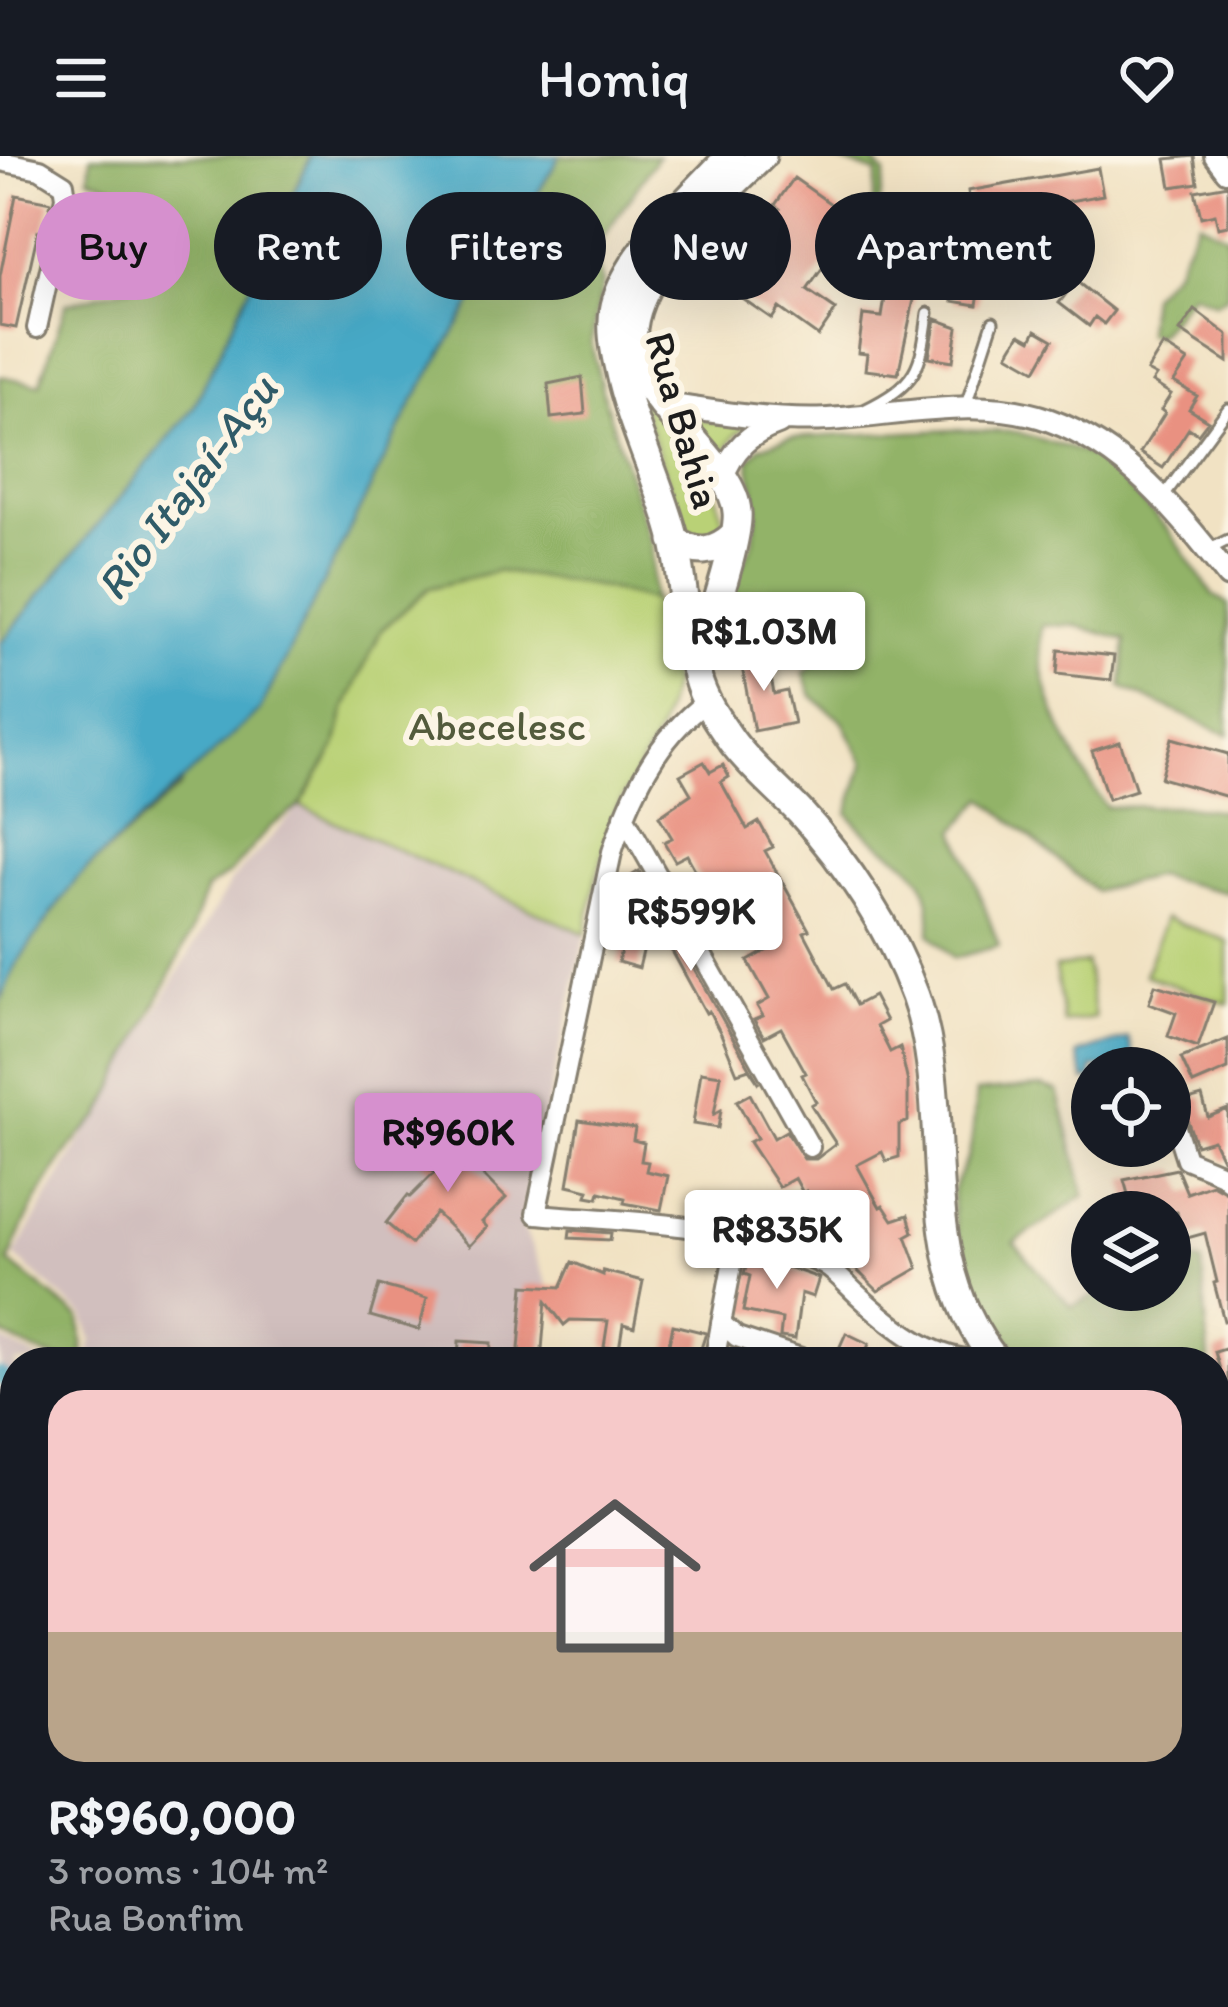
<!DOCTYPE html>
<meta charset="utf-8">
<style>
body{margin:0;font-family:Itim,sans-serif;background:#242831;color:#f1f3f6;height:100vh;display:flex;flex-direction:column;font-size:45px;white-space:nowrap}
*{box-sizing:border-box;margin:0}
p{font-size:39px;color:#9ea1a6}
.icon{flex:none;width:66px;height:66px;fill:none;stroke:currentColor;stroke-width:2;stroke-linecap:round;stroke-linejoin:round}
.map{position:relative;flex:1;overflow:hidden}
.sheet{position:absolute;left:0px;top:1191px;width:1230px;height:660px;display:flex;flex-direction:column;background:#171b24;border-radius:48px 48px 0 0;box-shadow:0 12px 48px #0002}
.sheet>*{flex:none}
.banner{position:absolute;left:36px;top:36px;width:1158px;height:108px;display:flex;gap:24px}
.fabs{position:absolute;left:1071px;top:891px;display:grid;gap:24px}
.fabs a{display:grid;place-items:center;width:120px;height:120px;border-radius:50%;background:#171b24;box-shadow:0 12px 48px #0002;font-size:60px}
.price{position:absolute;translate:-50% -102px;padding:0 27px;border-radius:12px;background:#fff;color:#222;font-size:39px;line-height:78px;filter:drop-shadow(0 3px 6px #0008)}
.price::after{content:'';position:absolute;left:50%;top:72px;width:36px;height:27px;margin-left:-18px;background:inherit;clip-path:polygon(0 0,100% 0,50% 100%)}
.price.active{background:#d690ce;color:#111}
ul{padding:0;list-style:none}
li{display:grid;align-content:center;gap:24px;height:636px;padding:0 48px}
li span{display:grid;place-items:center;height:372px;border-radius:36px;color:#555}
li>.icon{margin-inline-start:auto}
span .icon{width:216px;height:216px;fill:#fffc;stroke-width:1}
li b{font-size:51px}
.chip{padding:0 42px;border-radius:54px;background:#171b24;box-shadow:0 12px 48px #0002;font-size:42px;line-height:108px}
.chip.active{background:#d690ce;color:#111}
header{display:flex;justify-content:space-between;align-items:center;height:156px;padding:0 48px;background:#171b24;font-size:54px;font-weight:600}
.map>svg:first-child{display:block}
</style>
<header><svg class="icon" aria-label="menu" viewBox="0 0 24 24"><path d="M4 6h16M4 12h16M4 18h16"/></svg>Homiq<svg class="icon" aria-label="heart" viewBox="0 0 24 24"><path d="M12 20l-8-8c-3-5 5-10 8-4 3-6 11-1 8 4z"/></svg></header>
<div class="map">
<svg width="1228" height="1851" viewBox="0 0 1228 1851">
<rect width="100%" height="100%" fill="#fcf5e5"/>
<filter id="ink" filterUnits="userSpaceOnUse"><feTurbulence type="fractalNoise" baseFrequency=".00833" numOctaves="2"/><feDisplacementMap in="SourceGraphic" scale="24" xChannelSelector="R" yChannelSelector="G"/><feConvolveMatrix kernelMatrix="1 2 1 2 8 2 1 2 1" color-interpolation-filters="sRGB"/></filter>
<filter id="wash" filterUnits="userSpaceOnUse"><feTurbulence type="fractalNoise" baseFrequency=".004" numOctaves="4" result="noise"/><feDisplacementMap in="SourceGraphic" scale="48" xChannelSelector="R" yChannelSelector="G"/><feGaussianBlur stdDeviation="2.7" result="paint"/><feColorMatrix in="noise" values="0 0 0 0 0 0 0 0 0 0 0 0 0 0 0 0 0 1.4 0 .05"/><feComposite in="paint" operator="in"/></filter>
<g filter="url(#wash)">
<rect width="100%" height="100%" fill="#f1e2c3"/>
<path fill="#d1bfbe" d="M300,650l286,128 -65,288 27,63 -5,77h-455l4,-24 -9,-23 -69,-59 217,-375z
M0,1183l45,23h-30v68l-15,-14z"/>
<path fill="#b9d176" stroke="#6a7649" stroke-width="3" d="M634,227l80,105 10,34c-11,17 -25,19 -40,5z
M687,263l65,4 -17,12 -14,22z
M496,415l92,13 65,16 20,83 -14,48 -43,79 -20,69 -10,55 -286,-128 36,-60 9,-38 36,-78 48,-42z
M1165,762l63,23v63l-83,-29z
M1086,807l9,55 -31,5 -9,-55z"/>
<path fill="#92b367" stroke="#576842" stroke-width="3" d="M91,0h220l-117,251 -194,237v-268l40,8 26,-80 69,-19 5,-90 -51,-18z
M560,0h98l-65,96 10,31 -12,59 13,56 48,147 1,55 -65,-16 -92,-13 -67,17 -48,42 -36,78 -9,38 -36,60 -30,21 -40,46 -24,16 -16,46 -90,182c-35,26 -77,103 -91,145l71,56 4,44c-33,0 -55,-14 -84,-29v-331l15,-36 63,-89 101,-89z
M823,0h45l17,18 -14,70 -5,-1 11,-70z
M1198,65l30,15v59l-12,8 -24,-10 -35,42 -11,-2 4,-38 25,-26z
M952,274l65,2 81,25 69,71 46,67 15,9v131l-106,-48 4,-47 -53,-15h-31c-10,61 31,133 64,182l82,-1 40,6v81l-72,-17 -61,15 -111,-93 -28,32 43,116 -45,12 -24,-24c5,-83 -43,-68 -82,-121l16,-50 -21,-41 -31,-26 -8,-23 17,-15 -3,-43 -17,-19 -27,12 -41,5 3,-38 17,-32 4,-34 -8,-49 11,-13 29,-9z
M1041,930l17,5 27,104 -71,48 57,64 36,-17h63v-29l10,-5 22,7 7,99h-172c-42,-15 -90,-127 -84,-170 2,-12 11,-24 15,-35 6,-20 6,-45 8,-65z
M1215,1225l13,45v87l-13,3z
M0,1559l15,9v139l-15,12z
M261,1836h315l9,15h-300z"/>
<path fill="#47a9c6" stroke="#326271" stroke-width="3" d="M311,0h249l-146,244 -154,310 -182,167 -63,89 -15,36v-358l194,-237z
M1128,882l8,26 -44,4v10l-7,3 -8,-27z
M0,1261l8,7 -1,10 8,2v287l-15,-8z
M15,1707v129h246l24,15h-285v-132z
M576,1836h426l5,15h-422z"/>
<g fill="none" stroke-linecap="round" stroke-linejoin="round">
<path stroke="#47a9c6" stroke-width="16" d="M0,1219l15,13"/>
</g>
<g id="blocks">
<path fill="#e99181" d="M1194,0l4,27 -27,4 -5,-28z
M1098,12l5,27 -118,21 -2,-13 -13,2 -2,-14z
M794,22l61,43 -48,69 29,20 -18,26 -39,-28 -7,11 -36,-25 7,-11 -9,-7 46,-67 -5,-4z
M1228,29v41l-10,2 -3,-14 -14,3 -6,-26z
M16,39l35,7 -7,30 -6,-1 -22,97 -16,-3v-49z
M85,66l40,8 -4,22 -10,-2 -5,25 -19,-3 5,-26 -11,-2z
M884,72l61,9 -3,19 -18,-3 -26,121 -33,-4 2,-16 -9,-1 5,-38 19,2 9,-57 -19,-3 3,-17 7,1z
M700,98l18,1 -3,30 -18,-2z
M957,119l24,3 -4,27 -24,-4z
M1076,125l38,30 -10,13 -9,-7 -6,9 -30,-23z
M1195,154l33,25v27l-48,-31z
M936,163l22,8 -5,34 -24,-4z
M1036,174l17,10 -17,30 -28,-16 12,-20 11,6z
M1163,189l25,16 -14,21 23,14 -8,13 19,12 -10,13 -9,-6 -26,40 -23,-15 25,-40 -4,-3 10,-16 -19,-12 4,-6 -9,-5z
M582,221l3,37 -34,4 -3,-34z
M809,448l5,49 -34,4 -2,-24 13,-1 -2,-26z
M766,494l8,44 13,-3 7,32 -40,8 -14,-75z
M1059,494l55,6 -3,24 -54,-6z
M1172,582l56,16v43l-67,-19z
M1120,586l16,48 -28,9 -16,-48z
M704,606l6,10 13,-7 6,12 -8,5 26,47 12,-7 14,25 -8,4 44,79 -5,2 30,57 11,-5 11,21 17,-9 13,25 -9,5 13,26 10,-5 8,36v38l-9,4v32l-13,4 -4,-9 -25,13 23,42 3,-2 10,15 15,-5 5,17 -7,4 12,32 -40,23 -26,-26 15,-8 -16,-27 -18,10 -27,-49 -3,2 -8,-15 -16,9 -30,-45 8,-4 -20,-37 13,-7 24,44 12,-7 18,28h12l20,-15 -25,-39 5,-3 -14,-27 4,-2 -25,-45 -17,9 -10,-17 9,-4 -6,-10 12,-7 -21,-38 25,-14 -12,-21 -34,19 -12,-22 7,-4 -35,-64 -12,6 -11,-19 8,-4 -13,-22 32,-22 -11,-19z
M639,715l120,213 -10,-15 -12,4 -16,-39 -12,-23 -3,2 -75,-137z
M626,774l21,5 -8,33 -21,-6z
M1155,829l59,17 -16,45 -30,-11 8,-23 -27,-10z
M1228,883v30l-35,15 -12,-26z
M701,916l20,3 -7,39 7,-4 -3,18 -25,-4z
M1202,940l6,21 20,-8v53l-6,-3 -9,-19 -17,5 -15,-43z
M579,964l56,8 -2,12 11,3 -3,18 7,1 -2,9 22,5 -7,34 -37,-7 1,-5 -25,-6 -2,6 -11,-2 2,-6 -21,-5z
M439,975l67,67 -24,24 5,5 -18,19 -33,-33 -25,31 -25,-21 22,-28 2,2 24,-24 -19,-18z
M1177,1013l10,24 25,-9 16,9v127l-4,1 -10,-38 3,-1 -12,-49 -21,6 -7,-27h-44l-9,-32z
M570,1074l41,3 -1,7 -41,-2z
M750,1098l69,24 -6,19 -12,-4 -6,46 -15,-2 2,-18 -39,-8 7,-35 -6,-2z
M572,1106l31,13v-4l40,10 -9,46 -11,-3 -4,25 -15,-2 4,-26 -38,-1 -6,5 -18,-24 -5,61h-23l6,-77 37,2z
M379,1129l48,13 -8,32 -49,-14z
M673,1169l33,8 -8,25 -33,4z
M846,1177l23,11 -8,18h-28z
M459,1185l32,2 -1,19h-32z
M1228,1192v38l-3,1 -10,-35z
M1228,1436v58l-13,12v-66z
M1228,1543v109l-13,-22v-79z
M1215,1763h13v35l-13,3z
M1228,1825v26l-47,-3v-12h34v-8z"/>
</g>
</g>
<g filter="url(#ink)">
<use href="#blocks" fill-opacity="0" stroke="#867f70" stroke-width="3"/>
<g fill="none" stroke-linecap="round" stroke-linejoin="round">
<defs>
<path id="service" d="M965,252l28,-86
M864,254c53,-26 57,-41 64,-97
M1163,341l65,-88
M1208,394l20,-10"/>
<path id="minor" d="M1214,0l12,16
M0,5l40,8 24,15 2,13 -29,131
M706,546c-49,36 -76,93 -94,150l-76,362c94,8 201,8 288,51 12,7 23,20 34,30 37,34 83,72 136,64
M624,660l186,331
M1170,953l16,50 36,15 6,6
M721,1167l16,14 76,25
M714,1206l23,-124
M1215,1410l13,13
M1215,1682l13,-2
M1215,1815l13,-4"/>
<path id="tertiary" d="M663,248c52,8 103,17 156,16 74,-3 159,-26 230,0 78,28 129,93 179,156
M722,322c12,-30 26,-44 57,-55
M1215,1375l13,-3"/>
<path id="primary" d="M730,0c-37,40 -102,97 -115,150 -5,20 -1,42 4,63 11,53 39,109 54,164 12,46 11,96 24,143 6,24 20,44 34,64 19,26 46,48 69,72 47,51 91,118 115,184 43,121 -6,260 82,366
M674,384c23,15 40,13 60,-5
M699,508c8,-32 41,-125 38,-152 -2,-28 -31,-57 -48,-77 -20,-23 -44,-47 -53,-76 -24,-71 81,-158 126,-203
M1158,1836l1,15"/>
</defs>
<use href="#service" stroke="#867f70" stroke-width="15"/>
<use href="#minor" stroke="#867f70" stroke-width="24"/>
<use href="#tertiary" stroke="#867f70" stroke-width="27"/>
<use href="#primary" stroke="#867f70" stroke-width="33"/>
<use href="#service" stroke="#fff" stroke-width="9"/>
<use href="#minor" stroke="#fff" stroke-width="18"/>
<use href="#tertiary" stroke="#fff" stroke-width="21"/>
<use href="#primary" stroke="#fff" stroke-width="27"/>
</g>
</g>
<g text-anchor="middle" stroke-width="12" stroke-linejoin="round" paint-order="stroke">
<g font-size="42" fill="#1c1c1c" stroke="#fcf5e5">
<text transform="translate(684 264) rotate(74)" y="15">Rua Bahia</text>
</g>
<g font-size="42" fill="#535b3c" stroke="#fcf5e5">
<text x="497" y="584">Abecelesc</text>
</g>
<g font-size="45" font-style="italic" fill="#2f5b68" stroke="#fcf5e5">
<text transform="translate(186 331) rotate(-53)" y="16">Rio Itajaí-Açu</text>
</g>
</g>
</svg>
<div class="fabs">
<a><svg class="icon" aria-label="locate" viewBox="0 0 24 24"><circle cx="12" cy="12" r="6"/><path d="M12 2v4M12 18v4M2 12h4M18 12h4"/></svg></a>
<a><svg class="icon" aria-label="layers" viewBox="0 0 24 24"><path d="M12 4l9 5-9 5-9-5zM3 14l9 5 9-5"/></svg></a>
</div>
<b class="price" style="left:764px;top:538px">R$1.03M</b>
<b class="price" style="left:691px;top:818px">R$599K</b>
<b class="price active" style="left:448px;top:1039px">R$960K</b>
<b class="price" style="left:777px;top:1136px">R$835K</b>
<div class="banner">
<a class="chip active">Buy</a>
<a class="chip">Rent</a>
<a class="chip">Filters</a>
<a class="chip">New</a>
<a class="chip">Apartment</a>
</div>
<section class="sheet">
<ul>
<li><span style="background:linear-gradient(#f6c9c9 65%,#b9a48a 0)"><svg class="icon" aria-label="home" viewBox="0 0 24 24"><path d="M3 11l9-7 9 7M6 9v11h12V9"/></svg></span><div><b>R$960,000</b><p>3 rooms · 104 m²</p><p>Rua Bonfim</p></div></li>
</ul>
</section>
</div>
